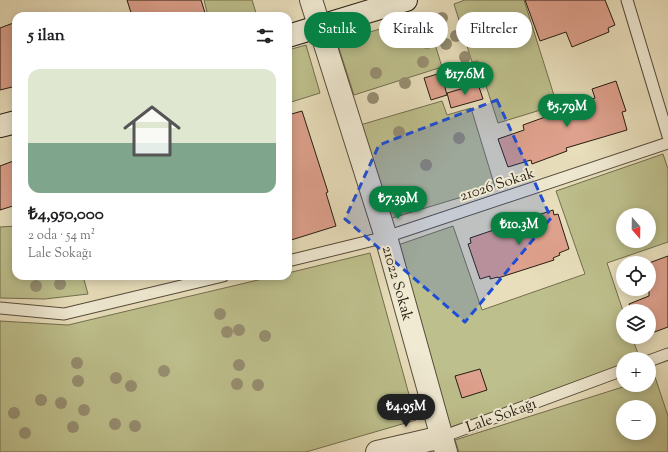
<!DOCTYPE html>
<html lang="tr">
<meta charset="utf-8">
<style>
body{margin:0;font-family:"Sorts Mill Goudy",serif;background:#f2f2f2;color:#202124;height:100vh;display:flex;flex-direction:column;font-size:15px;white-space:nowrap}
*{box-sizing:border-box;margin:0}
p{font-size:13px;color:#757577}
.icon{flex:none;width:22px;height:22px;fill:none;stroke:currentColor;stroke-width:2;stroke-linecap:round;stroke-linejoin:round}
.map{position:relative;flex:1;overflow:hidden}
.sheet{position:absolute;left:12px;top:12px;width:280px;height:268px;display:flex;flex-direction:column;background:#fff;border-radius:12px;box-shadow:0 2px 10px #0003}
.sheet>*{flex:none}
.hud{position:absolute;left:304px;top:12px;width:304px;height:36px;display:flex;gap:8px}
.needle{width:26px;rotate:160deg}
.buttons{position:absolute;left:616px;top:208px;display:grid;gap:8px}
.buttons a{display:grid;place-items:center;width:40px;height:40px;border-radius:50%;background:#fff;box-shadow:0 2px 10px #0003;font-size:20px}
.price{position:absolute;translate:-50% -34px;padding:0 9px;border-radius:14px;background:#0b8043;color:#fff;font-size:13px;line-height:26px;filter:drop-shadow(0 1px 2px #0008)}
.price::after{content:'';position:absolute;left:50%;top:24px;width:12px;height:9px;margin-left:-6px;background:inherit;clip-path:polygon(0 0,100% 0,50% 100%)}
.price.current{background:#222;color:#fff}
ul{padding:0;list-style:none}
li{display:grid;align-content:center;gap:8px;height:212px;padding:0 16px}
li+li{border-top:1px solid #e0e0e0}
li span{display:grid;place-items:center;height:124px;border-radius:12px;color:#555}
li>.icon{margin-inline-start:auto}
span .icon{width:72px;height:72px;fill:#fffc;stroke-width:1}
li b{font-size:17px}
h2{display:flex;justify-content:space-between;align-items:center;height:48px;padding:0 16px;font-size:17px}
.chip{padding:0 14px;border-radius:18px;background:#fff;box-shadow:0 2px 10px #0003;font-size:14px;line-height:36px}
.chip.current{background:#0b8043;color:#fff}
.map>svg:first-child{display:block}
</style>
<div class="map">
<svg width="668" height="452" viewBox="0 0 668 452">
<rect width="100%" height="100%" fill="#e8debb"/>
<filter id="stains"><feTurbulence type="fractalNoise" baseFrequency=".005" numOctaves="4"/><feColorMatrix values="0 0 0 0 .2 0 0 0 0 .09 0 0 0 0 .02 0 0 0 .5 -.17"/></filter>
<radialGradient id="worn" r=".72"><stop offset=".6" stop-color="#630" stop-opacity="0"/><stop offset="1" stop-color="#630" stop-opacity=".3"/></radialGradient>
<path fill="#bdbf8c" stroke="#726e4e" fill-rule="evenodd" d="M204,0h48l5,16h-49z
M465,0h59l33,105 -59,18 -20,-62 -6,1 -18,-58z
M426,15l16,52 -88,28 -17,-53z
M306,45l14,48 -32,10v-53z
M442,101l5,14 24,-7 24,79 -106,32 -29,-94z
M663,154l5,15v73l-61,21 16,48v26h9l8,22h-17v8l-175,61 -53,-182 58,-20 29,84 103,-36 -29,-83zM623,215h26v26h-26z
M16,226v50h67l5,18 -43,5 -45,-1v-71z
M370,253l46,167 -110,32h-306v-131l68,4 207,-49h13v-3z
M655,377l13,39v36h-209l-4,-12 174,-55h20v-6zM623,407h26v26h-26z"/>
<path fill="#dea18d" stroke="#261c10" d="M127,0h74l5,16h-74z
M525,0h80l10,25 -7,3 1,4 -37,15 -6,-15 -26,9z
M16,22v64l-16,4v-62z
M441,73l6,22 -16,5 -7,-22z
M616,81l10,30 -4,1 5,18 -61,18 1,3 -35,13 -1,-4 -23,7 -10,-28 26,-9 -1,-5 25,-9 -1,-2 48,-16 -3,-9z
M478,84l5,15 -32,9 -4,-15z
M302,111l26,81 -2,1 10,33 -48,15v-126z
M16,160v45l-16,5v-44z
M553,210l1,5 4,-1 11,35 -10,4 1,2 -7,3 1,2 -56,18v-1l-8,2v-3l-10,3 -12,-35 3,-1 -1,-5z
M668,256v71l-19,7v-23h-18l-2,-7 20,-8v-33z
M480,369l7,21 -25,8 -7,-22z"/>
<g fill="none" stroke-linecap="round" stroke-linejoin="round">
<defs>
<path id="lane" d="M627,0l41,136
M288,261l98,-24 282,-94
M0,308l64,6 159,-38
M649,361l19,-7
M442,437l181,-67"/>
<path id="street" d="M311,0l75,237 60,215
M377,452l65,-15"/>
<path id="secondary" d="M288,36l118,-36
M0,126l16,-4"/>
</defs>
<use href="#lane" stroke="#564c3b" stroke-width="13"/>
<use href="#street" stroke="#564c3b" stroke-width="24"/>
<use href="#secondary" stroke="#261c10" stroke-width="24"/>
<use href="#lane" stroke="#f0ead3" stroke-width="11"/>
<use href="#street" stroke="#f0ead3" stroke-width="22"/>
<use href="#secondary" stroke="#f0ead3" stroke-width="22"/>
</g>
<g fill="#968e71">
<circle cx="442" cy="18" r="6"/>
<circle cx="418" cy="24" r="6"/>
<circle cx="404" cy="33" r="6"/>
<circle cx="456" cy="36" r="6"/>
<circle cx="427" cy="43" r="6"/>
<circle cx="446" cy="44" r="6"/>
<circle cx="465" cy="57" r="6"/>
<circle cx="423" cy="62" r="6"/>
<circle cx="376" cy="73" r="6"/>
<circle cx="457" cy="75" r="6"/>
<circle cx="405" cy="83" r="6"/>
<circle cx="373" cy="98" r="6"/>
<circle cx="399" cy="132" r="6"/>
<circle cx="459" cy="138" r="6"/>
<circle cx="426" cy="165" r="6"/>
<circle cx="60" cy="284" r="6"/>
<circle cx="36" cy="286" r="6"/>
<circle cx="220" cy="314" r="6"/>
<circle cx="239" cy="330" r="6"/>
<circle cx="227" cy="332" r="6"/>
<circle cx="265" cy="336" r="6"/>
<circle cx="77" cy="363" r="6"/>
<circle cx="239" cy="365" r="6"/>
<circle cx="164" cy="371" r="6"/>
<circle cx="116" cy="378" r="6"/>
<circle cx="78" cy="381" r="6"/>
<circle cx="237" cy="384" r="6"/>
<circle cx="258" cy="385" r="6"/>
<circle cx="131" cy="386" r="6"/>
<circle cx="41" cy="400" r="6"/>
<circle cx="61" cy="403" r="6"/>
<circle cx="84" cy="410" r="6"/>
<circle cx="14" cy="413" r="6"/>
<circle cx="115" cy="424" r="6"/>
<circle cx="135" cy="426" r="6"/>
<circle cx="73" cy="427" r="6"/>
<circle cx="25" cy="433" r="6"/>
</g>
<path fill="#1d4ed8" fill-opacity="0.2" stroke="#1d4ed8" stroke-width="3" stroke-dasharray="8 5" stroke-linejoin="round" d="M497,100l54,118 -86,104 -120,-103 34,-74z"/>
<g text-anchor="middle" stroke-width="4" stroke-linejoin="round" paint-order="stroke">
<g font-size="15" fill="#261c10" stroke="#f0ead3">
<text transform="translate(497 184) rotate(-18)" y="5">21026 Sokak</text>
<text transform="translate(398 283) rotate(74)" y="5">21022 Sokak</text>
<text transform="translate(501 415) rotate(-20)" y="5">Lale Sokağı</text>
</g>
</g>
<rect width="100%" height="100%" filter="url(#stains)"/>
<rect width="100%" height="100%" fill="url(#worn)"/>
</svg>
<div class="buttons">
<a><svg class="needle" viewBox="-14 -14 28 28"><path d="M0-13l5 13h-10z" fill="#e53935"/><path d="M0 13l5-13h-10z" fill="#757577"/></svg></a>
<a><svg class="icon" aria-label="locate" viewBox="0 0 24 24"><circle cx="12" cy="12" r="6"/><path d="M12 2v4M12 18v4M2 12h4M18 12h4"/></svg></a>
<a><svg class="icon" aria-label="layers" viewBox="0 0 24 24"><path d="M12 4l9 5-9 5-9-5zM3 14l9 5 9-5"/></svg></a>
<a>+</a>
<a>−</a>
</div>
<b class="price" style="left:465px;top:96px">₺17.6M</b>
<b class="price" style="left:567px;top:128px">₺5.79M</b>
<b class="price" style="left:398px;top:220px">₺7.39M</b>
<b class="price" style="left:519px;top:246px">₺10.3M</b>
<b class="price current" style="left:406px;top:428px">₺4.95M</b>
<div class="hud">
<a class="chip current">Satılık</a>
<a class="chip">Kiralık</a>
<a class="chip">Filtreler</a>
</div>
<section class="sheet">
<h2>5 ilan<svg class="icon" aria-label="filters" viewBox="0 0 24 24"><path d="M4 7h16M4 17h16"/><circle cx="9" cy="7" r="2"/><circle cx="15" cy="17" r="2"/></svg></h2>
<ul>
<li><span style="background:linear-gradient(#dfe7d0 60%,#7fa58c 0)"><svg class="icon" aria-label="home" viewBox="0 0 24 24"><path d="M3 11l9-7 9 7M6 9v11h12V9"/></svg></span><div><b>₺4,950,000</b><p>2 oda · 54 m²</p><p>Lale Sokağı</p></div></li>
</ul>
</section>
</div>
